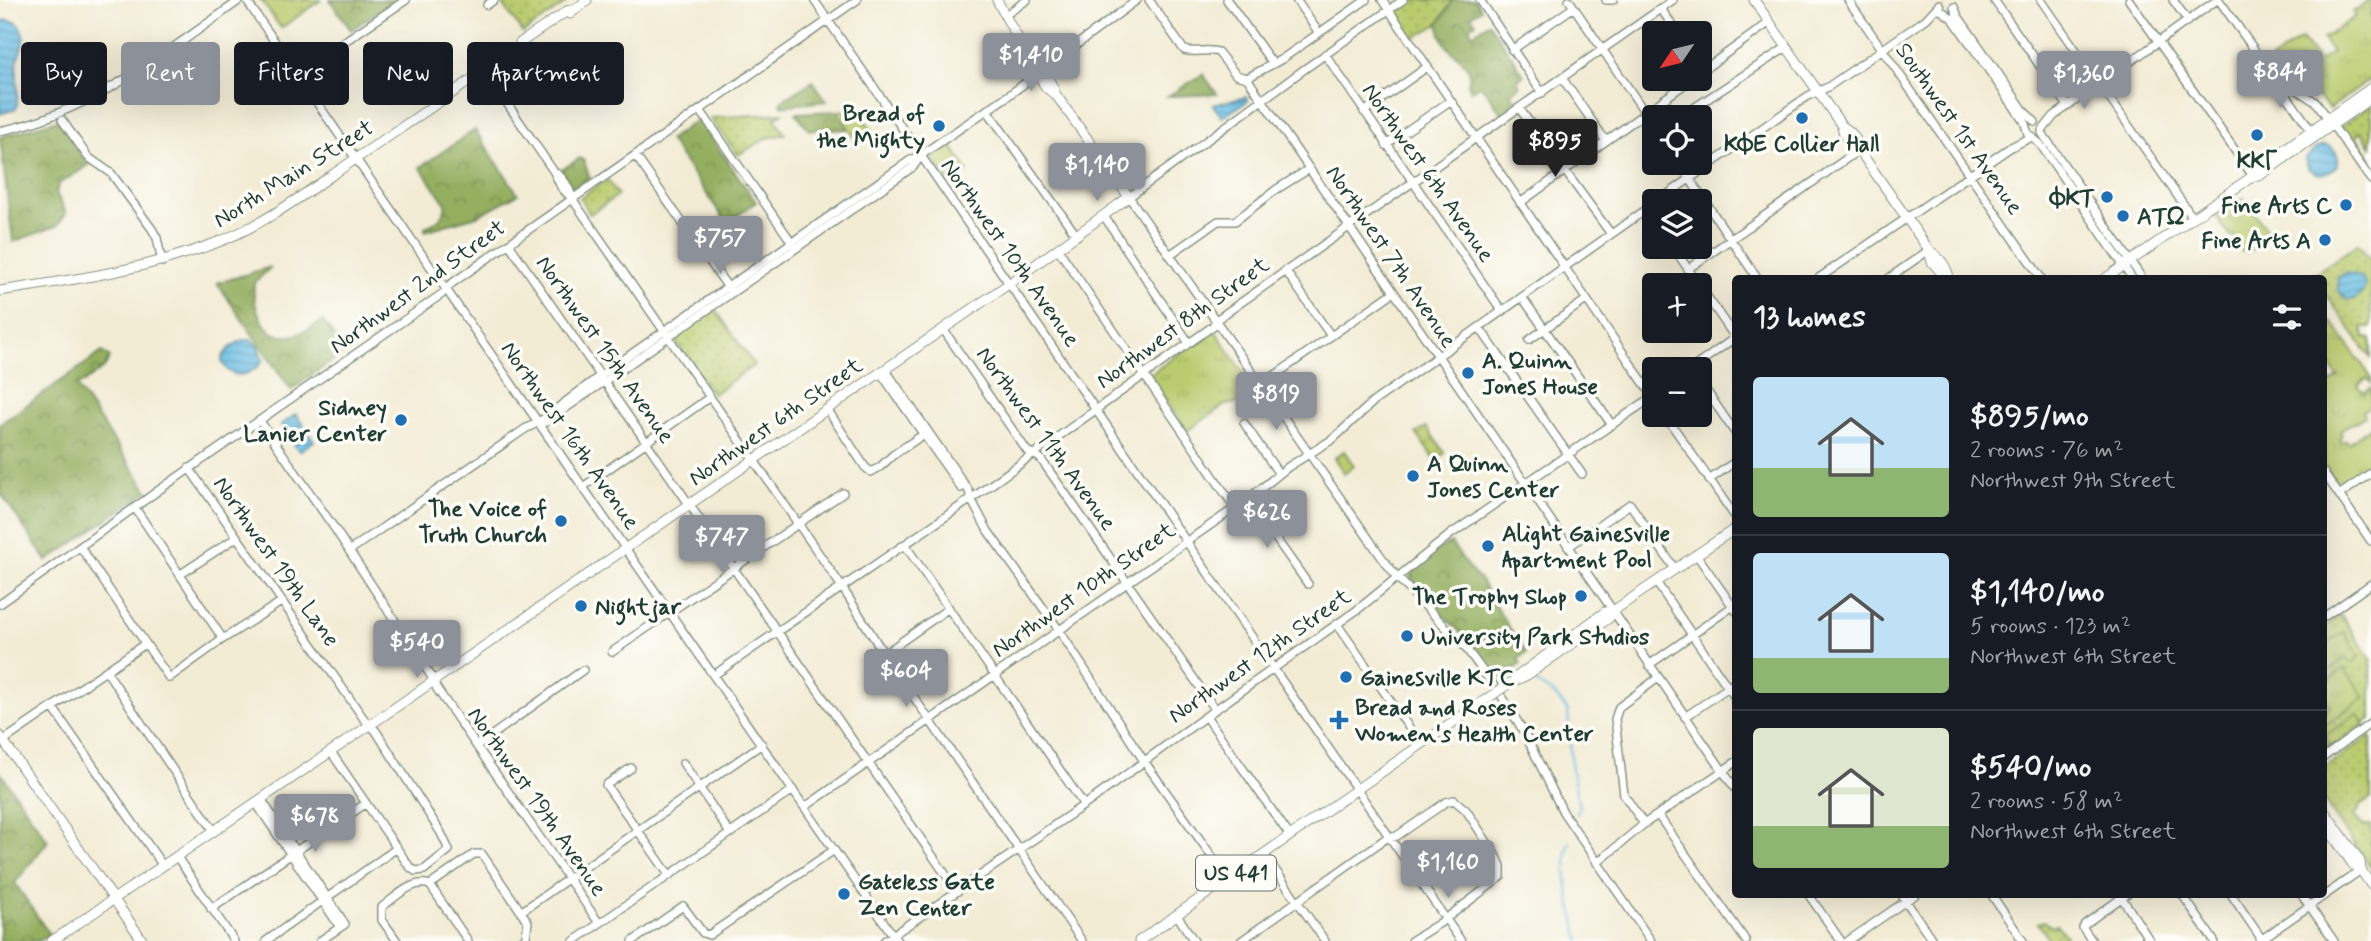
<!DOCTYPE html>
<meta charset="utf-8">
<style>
body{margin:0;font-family:Mynerve,sans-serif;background:#242831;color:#f1f3f6;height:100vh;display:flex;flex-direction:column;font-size:26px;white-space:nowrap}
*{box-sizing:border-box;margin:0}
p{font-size:23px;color:#9ea1a6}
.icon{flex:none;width:38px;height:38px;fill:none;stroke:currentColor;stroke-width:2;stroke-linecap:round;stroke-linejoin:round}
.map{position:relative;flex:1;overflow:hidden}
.drawer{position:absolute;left:1732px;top:275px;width:595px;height:623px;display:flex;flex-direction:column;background:#171b24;border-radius:7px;box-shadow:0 7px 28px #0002}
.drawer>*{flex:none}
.banner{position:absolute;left:21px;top:42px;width:665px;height:63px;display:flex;gap:14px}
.needle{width:46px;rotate:235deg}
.fabs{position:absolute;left:1642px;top:21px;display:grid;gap:14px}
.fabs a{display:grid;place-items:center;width:70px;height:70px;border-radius:7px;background:#171b24;box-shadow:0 7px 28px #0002;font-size:35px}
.price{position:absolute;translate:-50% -60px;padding:0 16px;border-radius:7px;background:#8c9099;color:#fff;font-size:23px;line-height:46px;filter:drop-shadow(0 2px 4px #0008)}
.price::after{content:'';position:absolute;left:50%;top:42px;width:21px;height:16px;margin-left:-10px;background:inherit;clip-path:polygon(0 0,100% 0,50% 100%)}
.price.current{background:#222;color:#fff}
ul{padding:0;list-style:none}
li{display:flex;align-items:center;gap:21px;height:175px;padding:0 21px}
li+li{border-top:2px solid #363941}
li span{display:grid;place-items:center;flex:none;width:196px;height:140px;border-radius:7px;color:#555}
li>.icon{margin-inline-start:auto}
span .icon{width:84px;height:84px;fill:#fffc;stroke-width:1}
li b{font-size:30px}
h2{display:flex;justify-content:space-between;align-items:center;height:84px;padding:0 21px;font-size:30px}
.tag{padding:0 24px;border-radius:7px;background:#171b24;box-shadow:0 7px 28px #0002;font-size:24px;line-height:63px}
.tag.current{background:#8c9099;color:#fff}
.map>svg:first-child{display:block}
</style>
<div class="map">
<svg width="2371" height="941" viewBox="0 0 2371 941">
<defs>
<pattern id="grass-dots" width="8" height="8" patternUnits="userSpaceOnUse" patternTransform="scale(1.75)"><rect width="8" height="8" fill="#bbcb6e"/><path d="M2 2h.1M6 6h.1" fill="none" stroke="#a0af60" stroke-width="1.8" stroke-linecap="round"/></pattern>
<pattern id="forest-crowns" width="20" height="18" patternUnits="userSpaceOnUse" patternTransform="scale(1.75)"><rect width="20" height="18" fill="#94af61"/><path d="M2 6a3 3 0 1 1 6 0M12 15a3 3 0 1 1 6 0" fill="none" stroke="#789051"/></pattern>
<pattern id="park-tufts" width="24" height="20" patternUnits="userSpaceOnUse" patternTransform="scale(1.75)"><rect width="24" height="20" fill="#bbcb6e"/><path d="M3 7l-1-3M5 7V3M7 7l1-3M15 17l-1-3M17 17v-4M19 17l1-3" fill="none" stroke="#a0af60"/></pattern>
<pattern id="garden-furrows" width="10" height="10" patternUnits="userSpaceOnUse" patternTransform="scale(1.75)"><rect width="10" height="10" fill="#bbcb6e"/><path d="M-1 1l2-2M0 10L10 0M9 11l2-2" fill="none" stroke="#a0af60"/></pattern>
<pattern id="water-rules" width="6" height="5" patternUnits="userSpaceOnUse" patternTransform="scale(1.75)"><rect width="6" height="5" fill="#67bce4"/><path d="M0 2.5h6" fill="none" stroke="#549aba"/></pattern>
</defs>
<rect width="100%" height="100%" fill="#fdfcf7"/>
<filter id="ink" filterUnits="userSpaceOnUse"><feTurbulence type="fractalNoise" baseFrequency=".0143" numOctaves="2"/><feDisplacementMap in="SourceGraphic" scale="14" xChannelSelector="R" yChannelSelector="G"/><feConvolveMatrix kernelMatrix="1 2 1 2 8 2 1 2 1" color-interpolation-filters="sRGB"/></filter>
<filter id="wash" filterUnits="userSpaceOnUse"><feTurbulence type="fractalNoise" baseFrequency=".00686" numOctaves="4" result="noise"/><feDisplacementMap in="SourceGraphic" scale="28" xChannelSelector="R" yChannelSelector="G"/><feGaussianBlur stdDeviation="1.57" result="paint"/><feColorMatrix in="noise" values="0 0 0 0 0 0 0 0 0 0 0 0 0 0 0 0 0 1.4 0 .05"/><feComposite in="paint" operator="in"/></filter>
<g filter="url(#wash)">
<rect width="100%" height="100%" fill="#f3ecd5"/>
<path fill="url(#grass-dots)" stroke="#6d8451" stroke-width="2" d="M500,0h64l2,3 -43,30z
M1414,0h39l-15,24 -24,14 -16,-24 1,-4z
M2371,105v41l-10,-15 -5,5 15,22v11l-30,-43z
M872,109l-10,7 10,14 -15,11 -20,-30z
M784,113l-9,5 10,16 -18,4 -29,17 -28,-37z
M607,179l11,16 -28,19 -10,-16z
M2358,244l13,17v66h-9l2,11 7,1v19l-47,-66v-14h-10l-2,-3z
M715,309l39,56 -41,29 -40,-56z
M2341,615l30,44v60l-47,32v-124z
M2371,736v62l-12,9v3l-6,5 10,11 8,-1v43l-47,-67v-31l5,-6z"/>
<path fill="url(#forest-crowns)" stroke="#5a764a" stroke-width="2" d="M330,0h64l-43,30z
M1453,0h22l6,9 -10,7 5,7 -7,4 4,7 16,-11 35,52 -7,6 3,5 -9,7 7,10 -16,11 -21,-29 -10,6 -3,-7c7,-19 -11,-26 -21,-38 -5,-6 -7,-15 -9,-22z
M1203,74l14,20 -49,2z
M813,81l14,20 -45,5 -1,-5z
M837,111l12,18 -40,1 -13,-17z
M698,119l58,83 -29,21 -58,-83z
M58,120l31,45 -30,19 -3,9 10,20 -9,13 -44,16 -13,-105z
M475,130l43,64 -41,22 -52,15v-4c11,-4 20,-10 21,-23l-26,-37z
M580,158l4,3 6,18 -16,11 -13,-20z
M271,267l-17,16c-1,15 1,25 8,37 15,28 40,14 61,1l22,31 -54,38 -74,-107z
M102,352l8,5 -5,10 -28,20 71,104 -101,70 -47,-69v-68z
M1451,543l20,28 11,11 8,16 36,55 -8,6 3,5 -22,15 -23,-31 -55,-55 -11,-16c5,-15 27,-28 41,-34z
M0,772l48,69 -33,42 34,51 -10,7h-39z"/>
<path fill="url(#park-tufts)" stroke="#6d8451" stroke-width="2" d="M261,0h60l-40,28z
M2369,0h2v79l-42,30c-16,-22 -43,-28 -58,-49l30,-21 18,22 13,-9 -9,-13 33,-23 -3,-4z
M951,145l17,26 -18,12 -18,-25z
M2244,198l27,38 -24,17 -6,-2 -7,-15 -3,1 -15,-20z
M2332,322l39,55v6l-4,-5 -9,7 6,8 7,-5v17l-8,6 2,5 -25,15 2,3 -3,5 2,3 5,-2 3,3 22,-17v39l-32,22 -15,-22v-78l14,-10 -14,-20 4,-2 -4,-5v-22z
M1214,329l43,63 -14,10 -18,3 -38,26 -38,-56z
M2344,632l15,25 -8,6 -5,-5 -22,16v-28z
M2344,668l21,29 -41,29v-10l4,-3 -2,-3 4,-3 -4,-7 -2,1c0,-19 5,-22 20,-33z
M2357,714l8,10 -33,23 -7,-11z"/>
<path fill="url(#garden-furrows)" stroke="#6d8451" stroke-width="2" d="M1426,427l19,26 -10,7 -19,-27z
M2044,921l8,6 5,-2 9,11 -6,5h-10l-12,-18z"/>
<path fill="#bbcb6e" stroke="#6d8451" stroke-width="2" d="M1344,451l10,15 -10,7 -10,-15z"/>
<path fill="url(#water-rules)" stroke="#437c8c" stroke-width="2" d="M5,20l12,2c14,20 2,24 0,43 -1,13 2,27 0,40l-1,4 -16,5v-91z
M1246,97l2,4 -26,16 -9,-12z
M2324,145c10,1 15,9 14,19l-10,9 -10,1 -9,-5 -4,-9 8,-10z
M2346,273c22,2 25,15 8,27h-7l-9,-10v-13z
M243,340h8l7,6 5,15c-12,15 -33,22 -41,-1 2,-10 13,-16 21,-20z
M296,414l18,27 -15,10 -18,-26z"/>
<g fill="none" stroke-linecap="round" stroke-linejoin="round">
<path stroke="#67bce4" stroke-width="2" d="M1535,682l20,13 13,16 4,60 7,36 -2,7
M1569,842c-9,30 4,69 11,99"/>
</g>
</g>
<g filter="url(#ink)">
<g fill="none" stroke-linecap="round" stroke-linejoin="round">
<defs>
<path id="minor" d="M246,0l651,941
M814,0l647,941
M1149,0l35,50c11,4 22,-2 34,2l18,23 11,3 489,712
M1227,0l46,64
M1296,0l23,33
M1382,0l272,398
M1403,0l-97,68 -177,129 254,362 14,18 68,70 40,54 20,33 38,78 88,129
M1480,0l62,93
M1569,0l85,126
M1606,0h7
M1848,0l193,278
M1994,0l74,106
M2041,0l152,218
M2129,0l124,176
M2173,0l15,21
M2219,0l92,130
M1939,4l2,6 12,9 71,102 4,13 12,10 92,134
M487,5l7,-5
M1954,7l4,9 67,96 10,10
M1661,9l17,24
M1004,16l23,-16
M1512,50l62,-43
M1325,54l177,257
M485,71l69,101 7,15 12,13 269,387 42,67 198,287
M1699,73l71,-51
M296,74l110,-74
M2276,76l41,27 54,77
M1247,78l35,-19 84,-59
M1562,78l44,63
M1519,108l92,126
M700,110l93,134
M987,110l90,126
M1364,112l63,-45
M1680,117l107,-70
M62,120l26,37 23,16 41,56 5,9 5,24
M0,131c90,-18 167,-79 240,-131
M2042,131l12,-15 163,-116
M2042,133l100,145
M1386,145l64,-44
M635,155l94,134
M1679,163l78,115
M554,172c10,5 16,18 19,28
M1658,201l150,-105 20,-9 84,-58 14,-10 13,-14
M1520,203l172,-124
M1647,209l7,10
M1104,216l85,127
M509,244l448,647
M1673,247l59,86 4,11
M1058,249l177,259
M1171,254l47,-33h17l42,-32 32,-20
M1688,269l171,-119
M1285,270l46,66
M1819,278l192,-131 21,-10
M1889,278l40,-28
M1522,297l90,128
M1479,327l103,147
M943,329l84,122 13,7 32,45 143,206
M1529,340l57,-40
M885,369l84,122 2,8 17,32 71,99 85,131 84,118
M1691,369l45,-32
M880,372l81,116
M1699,380l37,54
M1261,385l133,-93
M827,409l38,58 6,5 9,-5 13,-12 34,-23
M1665,415l71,103
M260,421l75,108 96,147 6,13 162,234
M539,422l62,-47 308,-214 12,-6 88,-60 128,-95
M1244,423l35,51
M189,468l175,251 12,12 65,102 8,17 -25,20 -9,1 -6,-5 -78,-114
M2324,473l47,68
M1709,480l27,-19
M583,487l127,-90
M2339,495l32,-22
M1248,499l60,85
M135,508l88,131
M905,545l179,260
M1568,547l62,-43 45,65
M81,548l88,130 54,-39 58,-37
M349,551l176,-122 14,-7h7l367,-255 8,-11
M1696,554l40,57
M181,574l56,-37
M1656,582l80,117
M0,604l159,-114 283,-196 9,-10 406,-284
M2324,617l47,-33
M1337,624l84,121
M612,652l231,-159
M884,654l65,-46
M1649,665l87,-61
M107,672l107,159
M714,675l257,-176 242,-173 3,-6 457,-320
M53,708l110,158
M1206,716l84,120
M1685,717l51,-35
M3,741l142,-97
M477,746l106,-76
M2324,757l47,-34
M683,763l46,69
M631,768l-25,17 63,90
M261,799l84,125 -25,17
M256,803l84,124
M805,807l443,-308 40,-32 45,-28 40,-37 281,-198
M1658,815l88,126
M1644,824l-20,-29 -9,-76 4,-12 39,-29
M1264,854l61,87
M177,857l57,84
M1597,863l47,-39 92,-62
M430,885l38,56
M1808,894l33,47
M1901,894l32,47
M1991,894l32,47
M2182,894l32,47
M2231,894l32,47
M2301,894l33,47
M2120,895l30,46
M211,909l154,-105
M522,911l240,-167
M1177,915l17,26
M266,941l131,-93
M397,941l-15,-21v-13c14,-10 30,-28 48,-22l44,-31h8l46,68 -2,15 -5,4
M574,941l219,-151
M633,941l50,-35 20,27 6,2 125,-85
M884,941l209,-142 113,-83 151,-106 94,-76 203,-138
M1241,941l144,-102 12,-3 49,-34 8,-2 12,10 32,49 3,7v11l-61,46 -29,18
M1848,941l68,-47
M2092,941l-9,-13 2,-4 42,-30
M2259,941l102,-71"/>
<path id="major" d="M997,0c10,20 21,40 34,58 9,14 21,21 25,37
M1754,0l88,126c10,6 15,12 17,24l70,100c10,7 18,16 20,28
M570,14l17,-14
M1842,126c2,11 6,18 17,24
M2253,176l2,-6 116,-82
M1929,250l3,12 14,16
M2106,278l147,-102h6l112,-78
M0,291c72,-11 144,-21 213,-47 50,-18 94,-52 138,-82 55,-38 111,-76 167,-114l2,-5 47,-32 6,-1
M1515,678l90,-66 8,-1
M1508,684l19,-9 82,-57 4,-7 123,-83
M0,736l143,205
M2324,811l36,50 1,9
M2324,823l30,43 7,4 10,15
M52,941l318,-216 640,-442 119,-86 -73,-102c-10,-7 -15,-11 -16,-23
M1139,941l349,-243"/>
</defs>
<use href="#minor" stroke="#899484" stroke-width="10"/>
<use href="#major" stroke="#899484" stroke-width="11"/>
<use href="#minor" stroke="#fff" stroke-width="7"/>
<use href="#major" stroke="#fff" stroke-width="9"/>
<defs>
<path id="major-bridge" d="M1488,698l20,-14"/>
</defs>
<use href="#major-bridge" stroke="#899484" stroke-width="11" stroke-linecap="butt"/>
<use href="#major-bridge" stroke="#fff" stroke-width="9"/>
</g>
</g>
<g fill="#1f6fb2" stroke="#fdfcf7" stroke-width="2.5">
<circle cx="1802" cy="118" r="7"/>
<circle cx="939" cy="126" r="7"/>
<circle cx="2257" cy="135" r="7"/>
<circle cx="2107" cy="197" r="7"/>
<circle cx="2346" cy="205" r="7"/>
<circle cx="2123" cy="216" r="7"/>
<circle cx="2325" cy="240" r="7"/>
<circle cx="1468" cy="373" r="7"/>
<circle cx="401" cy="420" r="7"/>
<circle cx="1413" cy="476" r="7"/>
<circle cx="561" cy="521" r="7"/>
<circle cx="1488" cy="546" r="7"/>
<circle cx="1581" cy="596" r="7"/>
<circle cx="581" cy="606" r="7"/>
<circle cx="1407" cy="636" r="7"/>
<circle cx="1346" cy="677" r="7"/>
<path d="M1335.5 709.5h7v7h7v7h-7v7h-7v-7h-7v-7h7z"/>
<circle cx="844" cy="894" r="7"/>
</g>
<g text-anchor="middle" stroke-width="7" stroke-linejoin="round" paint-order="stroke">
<rect fill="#fdfcf7" stroke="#62766e" stroke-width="2" x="1196" y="855.5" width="80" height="35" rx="5"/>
<g font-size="21" font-weight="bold" fill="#1f3d34">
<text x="1236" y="880">US 441</text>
</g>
<g font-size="23" font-weight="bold" fill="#1f3d34" stroke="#fdfcf7" text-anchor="start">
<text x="925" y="121" text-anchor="end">Bread of<tspan x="925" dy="26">the Mighty</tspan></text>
<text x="1802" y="151" text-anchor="middle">ΚΦΕ Collier Hall</text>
<text x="2257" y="168" text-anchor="middle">ΚΚΓ</text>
<text x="2093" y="205" text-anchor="end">ΦΚΤ</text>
<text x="2332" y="213" text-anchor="end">Fine Arts C</text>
<text x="2137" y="224">ΑΤΩ</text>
<text x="2311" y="248" text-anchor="end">Fine Arts A</text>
<text x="1482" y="368">A. Quinn<tspan x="1482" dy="26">Jones House</tspan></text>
<text x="387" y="415" text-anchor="end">Sidney<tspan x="387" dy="26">Lanier Center</tspan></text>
<text x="1427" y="471">A Quinn<tspan x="1427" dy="26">Jones Center</tspan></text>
<text x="547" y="516" text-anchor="end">The Voice of<tspan x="547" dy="26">Truth Church</tspan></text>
<text x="1502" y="541">Alight Gainesville<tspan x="1502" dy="26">Apartment Pool</tspan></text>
<text x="1567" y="604" text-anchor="end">The Trophy Shop</text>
<text x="595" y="614">Nightjar</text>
<text x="1421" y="644">University Park Studios</text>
<text x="1360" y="685">Gainesville KTC</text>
<text x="1355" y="715">Bread and Roses<tspan x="1355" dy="26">Women's Health Center</tspan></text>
<text x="858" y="889">Gateless Gate<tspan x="858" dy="26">Zen Center</tspan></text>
</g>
<g font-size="23" fill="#1f3d34" stroke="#fdfcf7">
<text transform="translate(1960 128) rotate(55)" y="8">Southwest 1st Avenue</text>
<text transform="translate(1429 172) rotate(55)" y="8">Northwest 6th Avenue</text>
<text transform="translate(293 173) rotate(-32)" y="8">North Main Street</text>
<text transform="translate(1011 252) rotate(55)" y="8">Northwest 10th Avenue</text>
<text transform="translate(1392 256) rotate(56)" y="8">Northwest 7th Avenue</text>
<text transform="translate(417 286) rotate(-36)" y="8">Northwest 2nd Street</text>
<text transform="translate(1182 322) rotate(-36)" y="8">Northwest 8th Street</text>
<text transform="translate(606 349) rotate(55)" y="8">Northwest 15th Avenue</text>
<text transform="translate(775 421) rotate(-35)" y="8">Northwest 6th Street</text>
<text transform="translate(571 435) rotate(55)" y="8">Northwest 16th Avenue</text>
<text transform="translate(1047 438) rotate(54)" y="8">Northwest 11th Avenue</text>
<text transform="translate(277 561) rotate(55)" y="8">Northwest 19th Lane</text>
<text transform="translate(1083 589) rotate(-35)" y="8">Northwest 10th Street</text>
<text transform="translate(1259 655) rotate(-35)" y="8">Northwest 12th Street</text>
<text transform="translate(538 801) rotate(55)" y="8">Northwest 19th Avenue</text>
</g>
</g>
</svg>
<div class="fabs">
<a><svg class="needle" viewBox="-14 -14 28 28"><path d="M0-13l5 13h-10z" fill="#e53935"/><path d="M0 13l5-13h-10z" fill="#9ea1a6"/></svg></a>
<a><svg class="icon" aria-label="locate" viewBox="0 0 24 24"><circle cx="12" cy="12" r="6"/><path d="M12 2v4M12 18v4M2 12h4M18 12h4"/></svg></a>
<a><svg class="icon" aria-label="layers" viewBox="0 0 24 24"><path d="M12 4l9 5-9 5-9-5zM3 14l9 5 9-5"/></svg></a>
<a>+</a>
<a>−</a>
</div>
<b class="price" style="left:1031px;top:93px">$1,410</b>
<b class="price" style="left:2280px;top:110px">$844</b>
<b class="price" style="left:2084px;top:111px">$1,360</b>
<b class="price current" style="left:1555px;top:179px">$895</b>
<b class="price" style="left:1097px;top:203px">$1,140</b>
<b class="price" style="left:720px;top:276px">$757</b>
<b class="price" style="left:1276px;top:432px">$819</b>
<b class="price" style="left:1267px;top:550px">$626</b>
<b class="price" style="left:722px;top:575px">$747</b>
<b class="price" style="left:417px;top:680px">$540</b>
<b class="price" style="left:906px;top:709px">$604</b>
<b class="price" style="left:315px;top:854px">$678</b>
<b class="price" style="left:1448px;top:900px">$1,160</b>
<div class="banner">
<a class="tag">Buy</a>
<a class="tag current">Rent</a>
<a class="tag">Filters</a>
<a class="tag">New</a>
<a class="tag">Apartment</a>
</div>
<section class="drawer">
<h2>13 homes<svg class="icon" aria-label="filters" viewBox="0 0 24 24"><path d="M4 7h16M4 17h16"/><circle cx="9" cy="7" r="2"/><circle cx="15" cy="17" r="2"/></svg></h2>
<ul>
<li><span style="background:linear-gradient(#bfe0f5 65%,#8fb573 0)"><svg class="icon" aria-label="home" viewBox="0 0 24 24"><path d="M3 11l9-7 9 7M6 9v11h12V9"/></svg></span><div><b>$895/mo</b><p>2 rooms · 76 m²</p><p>Northwest 9th Street</p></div></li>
<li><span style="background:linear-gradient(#bfe0f5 75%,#8fb573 0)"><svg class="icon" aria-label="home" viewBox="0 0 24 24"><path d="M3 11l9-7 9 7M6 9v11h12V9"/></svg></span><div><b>$1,140/mo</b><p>5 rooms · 123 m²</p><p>Northwest 6th Street</p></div></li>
<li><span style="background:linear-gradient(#dfe7d0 70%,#8fb573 0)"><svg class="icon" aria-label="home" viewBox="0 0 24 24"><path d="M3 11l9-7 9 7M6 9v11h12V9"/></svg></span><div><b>$540/mo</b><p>2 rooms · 58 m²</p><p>Northwest 6th Street</p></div></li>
</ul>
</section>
</div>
